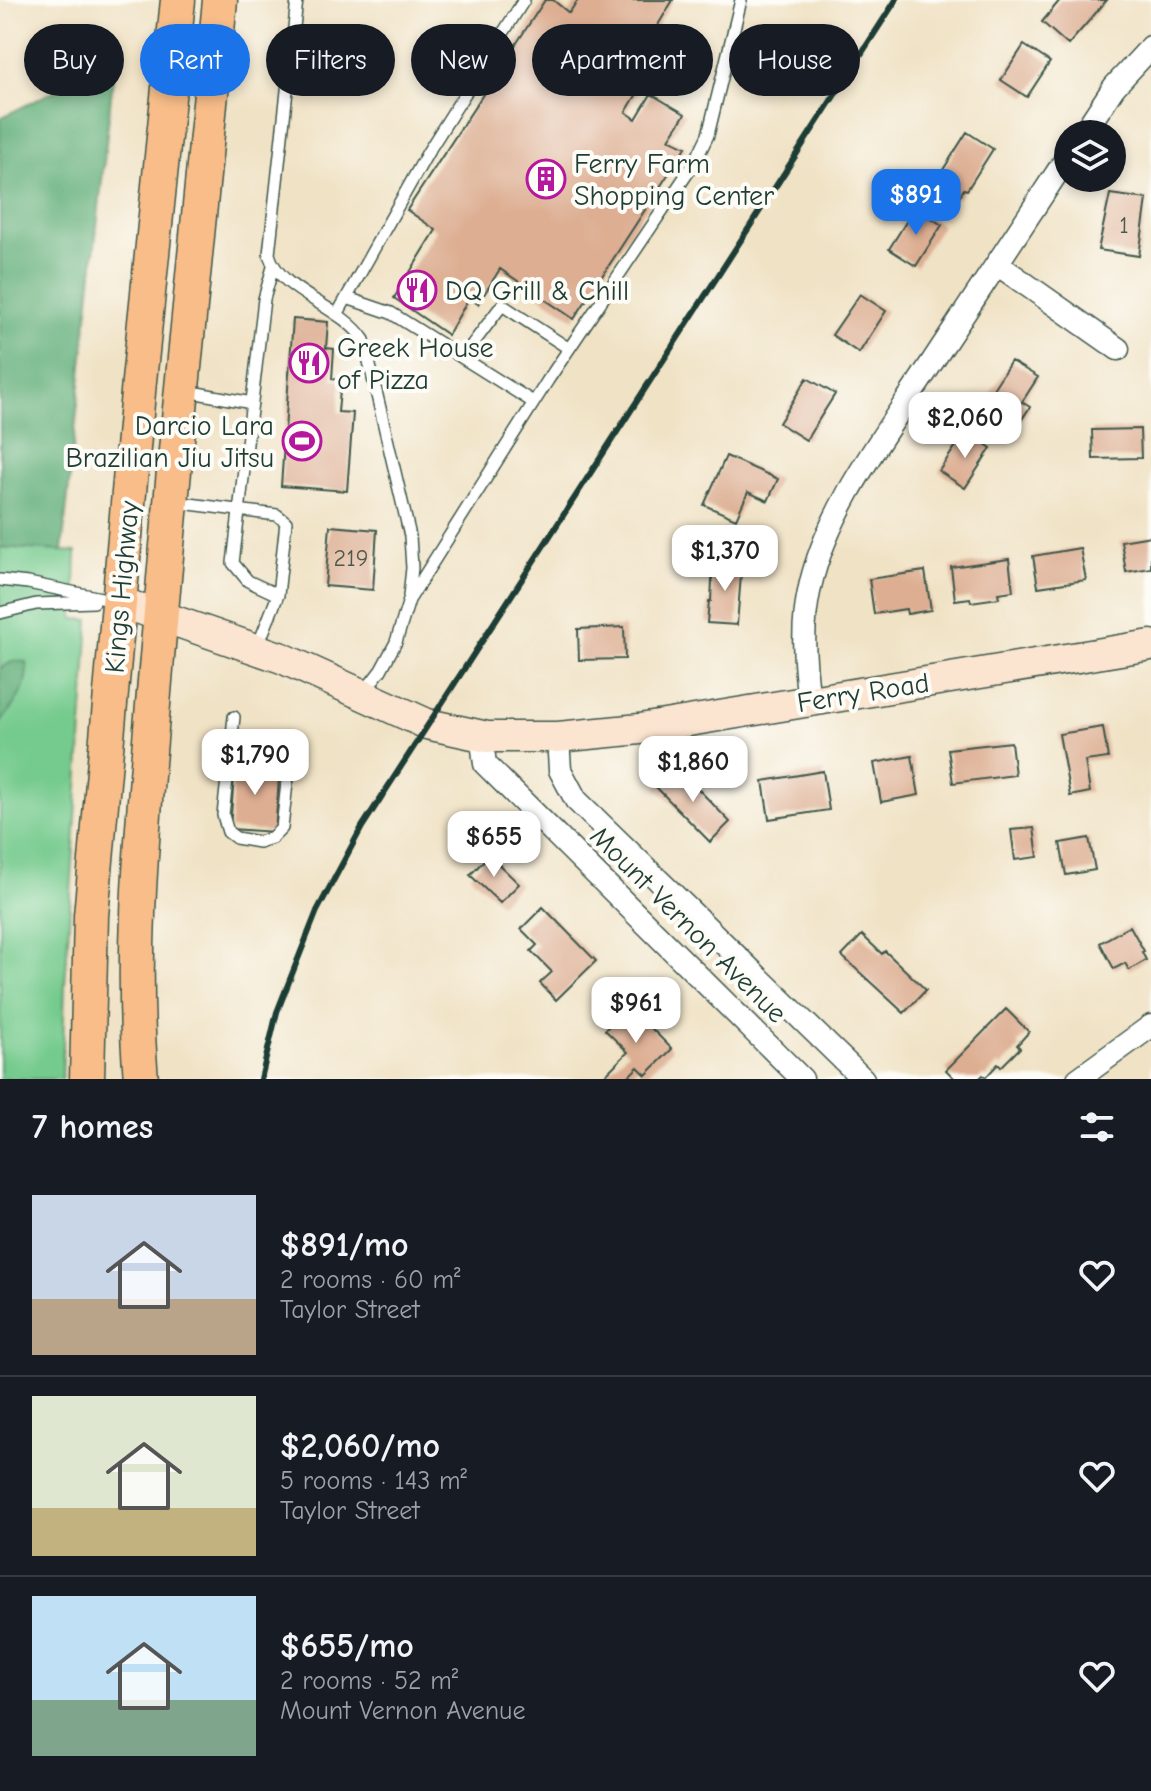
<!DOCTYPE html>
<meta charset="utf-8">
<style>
body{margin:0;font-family:"Comic Neue",sans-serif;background:#20242c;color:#f1f3f6;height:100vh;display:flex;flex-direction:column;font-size:30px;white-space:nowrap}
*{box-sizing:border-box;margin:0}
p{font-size:26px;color:#9ea1a6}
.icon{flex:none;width:44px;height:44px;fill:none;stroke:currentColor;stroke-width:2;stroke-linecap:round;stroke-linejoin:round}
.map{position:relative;height:1079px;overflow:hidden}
.side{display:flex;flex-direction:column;background:#171b24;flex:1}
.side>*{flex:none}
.guide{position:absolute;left:24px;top:24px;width:1104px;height:72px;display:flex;gap:16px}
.controls{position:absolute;left:1054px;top:120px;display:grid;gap:16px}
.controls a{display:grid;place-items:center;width:72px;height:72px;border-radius:50%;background:#171b24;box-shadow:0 4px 12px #0003;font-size:40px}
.price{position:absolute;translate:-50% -68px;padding:0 18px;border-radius:16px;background:#fff;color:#222;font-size:26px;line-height:52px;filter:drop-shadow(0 2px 4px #0008)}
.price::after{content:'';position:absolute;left:50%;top:48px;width:24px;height:18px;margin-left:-12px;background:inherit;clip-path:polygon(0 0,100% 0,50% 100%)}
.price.selected{background:#1a73e8;color:#fff}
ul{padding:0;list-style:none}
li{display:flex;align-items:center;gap:24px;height:200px;padding:0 32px}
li+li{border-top:2px solid #363941}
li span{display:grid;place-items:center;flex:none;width:224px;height:160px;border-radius:0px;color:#555}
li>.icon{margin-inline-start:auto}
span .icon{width:96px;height:96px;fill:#fffc;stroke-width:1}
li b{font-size:34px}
h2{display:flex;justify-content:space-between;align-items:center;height:96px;padding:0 32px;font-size:34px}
.pill{padding:0 28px;border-radius:36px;background:#171b24;box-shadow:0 4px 12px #0003;font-size:28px;line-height:72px}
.pill.selected{background:#1a73e8;color:#fff}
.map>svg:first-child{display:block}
</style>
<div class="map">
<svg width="1151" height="1079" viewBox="0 0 1151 1079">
<rect width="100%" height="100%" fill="#fdfcf7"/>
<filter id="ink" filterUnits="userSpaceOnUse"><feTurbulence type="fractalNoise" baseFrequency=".0125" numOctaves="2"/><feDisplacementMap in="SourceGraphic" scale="16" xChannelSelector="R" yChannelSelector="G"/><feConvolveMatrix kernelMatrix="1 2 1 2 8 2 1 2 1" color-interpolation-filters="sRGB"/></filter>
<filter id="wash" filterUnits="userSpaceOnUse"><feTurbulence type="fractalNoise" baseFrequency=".006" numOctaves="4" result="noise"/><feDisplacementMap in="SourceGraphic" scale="32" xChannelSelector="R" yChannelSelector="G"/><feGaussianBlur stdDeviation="1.8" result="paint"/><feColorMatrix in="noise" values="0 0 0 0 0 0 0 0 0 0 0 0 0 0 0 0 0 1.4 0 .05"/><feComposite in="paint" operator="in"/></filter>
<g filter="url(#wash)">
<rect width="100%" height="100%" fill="#f0e2c5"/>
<path fill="#75ca8d" stroke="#4a8460" stroke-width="2" d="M0,547l76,5 -2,67 15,1 -24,364 -3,95h-62z"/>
<path fill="#60ae78" stroke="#407656" stroke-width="2" d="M114,69l-52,482 -62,-4v-429l74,-37z
M14,661l12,1c4,26 -12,42 -26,62v-56z"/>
<g id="blocks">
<path fill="#ddae92" d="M545,0h8l16,13 9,-13h95l-15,25 6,4 -9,17 8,5 -37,61 10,7 15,-25 34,20 -16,25 17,8 -112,172 -74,-50 -22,35 -9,-6 -21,37 -54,-37 42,-68 -29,-20z
M1060,0h47l-39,45 -26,-23z
M1024,45l26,17 -23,35 -26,-17z
M967,132l26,17 -26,41 -3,-1 -6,10 -24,-15z
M1110,194l37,5 -8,57 -41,-6z
M915,208l27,17 -26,41 -27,-17z
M860,294l26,17 -27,42 -27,-18z
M293,319l35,3 -2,26 8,1 -2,30 9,1 -3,32 15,1 -6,78 -66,-5z
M1011,361l27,16 -16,25 8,5 -10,15 -34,-22z
M807,378l28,16 -29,46 -27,-17z
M1140,429l1,29 -48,1 -1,-29z
M966,431l25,17 -26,40 -26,-17z
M726,456l52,23 -10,22 -20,-9 -12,27 -32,-14z
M330,526l47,4 -4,60 -48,-4z
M1151,536v32l-25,4 -5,-31z
M1080,548l6,32 -48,7 -5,-31z
M1009,559l4,32 -15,2 1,5 -28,4 -1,-4 -15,2 -4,-33z
M713,560l29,2 -5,63 -30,-2 2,-22h2z
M925,571l6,39 -24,4 -1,-5 -32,5 -5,-35z
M624,627l1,32 -46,1 -1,-31z
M1103,727l5,31 -23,3 5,31 -20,4 -11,-62z
M1011,742l4,33 -62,8 -5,-34z
M912,756l7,39 -38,7 -7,-39z
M235,762l45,3 -5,67 -45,-3z
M677,767l53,55 -20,20 -54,-55z
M823,771l6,39 -60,9 -6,-38z
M1034,828l4,29 -23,3 -4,-30z
M1089,838l6,32 -29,5 -6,-32z
M489,855l30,29 -19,19 -30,-28z
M543,907l53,54 -40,39 -16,-17 12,-11 -21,-21 6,-6 -16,-16z
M1130,926l14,25 -2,1 4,8 -17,10 -4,-7 -11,6 -14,-26z
M862,935l20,19 3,-3 41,39 -22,23 -62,-57z
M629,1006l43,43 -26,26 -8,-8 -12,12h-15l-5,-5 22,-22 -23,-22z
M1006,1009l23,23 -12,13 3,3 -19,19 -3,-3 -12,13 -3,-2 -4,4h-24l-9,-9z"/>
</g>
</g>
<g filter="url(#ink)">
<use href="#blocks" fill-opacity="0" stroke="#3e564a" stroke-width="2"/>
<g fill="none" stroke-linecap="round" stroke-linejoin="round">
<defs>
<path id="service" d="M297,0l-28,254c11,40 71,50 95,86l46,196 2,32 -3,28
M273,267l-9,32 -31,264 15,18 30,14
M347,298l44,15 142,89
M338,313l90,-161 96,-152
M463,357l39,-52 66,43
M186,391l66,12
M174,502l103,13 9,7 -8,73 -21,53
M0,580l28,3 88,18
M0,613l36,-9 58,-2
M364,692l17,-22 15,-28 13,-42 139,-220 147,-218 13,-27 33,-135
M234,717l-11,98 5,17 8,6 23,4 13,-4 10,-10 6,-54 10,-13"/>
<path id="minor" d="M1083,134l31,-47 37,-40
M997,264l121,85
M809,701c-5,-39 -8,-75 1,-114 16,-73 70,-146 111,-208 49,-74 98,-148 147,-223
M487,737l-4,12 2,15 317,315
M558,737l2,33 16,30 287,279
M1078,1079l73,-53"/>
<path id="secondary" d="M120,602l162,56 145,66 60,13h71l82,-8 511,-84"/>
<path id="primary" d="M87,1079l4,-163 48,-535 39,-381
M141,1079c-12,-137 4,-274 15,-410 19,-224 43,-446 64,-669"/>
</defs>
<use href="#service" stroke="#3e564a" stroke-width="14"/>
<use href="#minor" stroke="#3e564a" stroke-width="25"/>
<use href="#secondary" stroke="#3e564a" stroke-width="33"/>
<use href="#primary" stroke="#3e564a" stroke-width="37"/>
<use href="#service" stroke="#fff" stroke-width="11"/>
<use href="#minor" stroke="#fff" stroke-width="22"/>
<use href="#secondary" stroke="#fce5d0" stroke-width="30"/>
<use href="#primary" stroke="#f8bd89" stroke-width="34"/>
<path stroke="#1f3d34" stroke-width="6" d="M261,1079l16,-67 40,-101 45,-84 534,-827"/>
</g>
</g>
<defs>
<symbol id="building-ring" viewBox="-11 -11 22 22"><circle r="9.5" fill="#fdfcf7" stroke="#b5179e" stroke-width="1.5"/><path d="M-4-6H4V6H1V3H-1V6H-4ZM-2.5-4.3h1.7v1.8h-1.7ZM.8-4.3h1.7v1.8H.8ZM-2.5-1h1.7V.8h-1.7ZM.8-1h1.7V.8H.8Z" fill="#b5179e"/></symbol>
<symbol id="restaurant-ring" viewBox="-11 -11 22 22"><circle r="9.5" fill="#fdfcf7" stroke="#b5179e" stroke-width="1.5"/><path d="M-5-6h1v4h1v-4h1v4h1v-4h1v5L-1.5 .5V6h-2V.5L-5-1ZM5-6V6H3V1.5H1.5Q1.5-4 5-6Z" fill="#b5179e"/></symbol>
<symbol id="stadium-ring" viewBox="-11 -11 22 22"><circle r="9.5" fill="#fdfcf7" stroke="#b5179e" stroke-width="1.5"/><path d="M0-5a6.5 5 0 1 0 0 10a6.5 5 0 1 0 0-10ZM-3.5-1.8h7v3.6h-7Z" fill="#b5179e"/></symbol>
</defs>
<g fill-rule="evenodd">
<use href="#building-ring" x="524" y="157" width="44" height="44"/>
<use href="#restaurant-ring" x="395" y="268" width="44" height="44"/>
<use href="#restaurant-ring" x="287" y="341" width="44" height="44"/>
<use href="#stadium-ring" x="280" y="419" width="44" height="44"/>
</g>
<g text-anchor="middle" stroke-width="8" stroke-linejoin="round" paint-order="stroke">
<g font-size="24" fill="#4e594c">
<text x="1124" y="233">1</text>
<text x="351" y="566">219</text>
</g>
<g font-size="28" fill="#1f3d34" stroke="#fdfcf7" text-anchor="start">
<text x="574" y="173">Ferry Farm<tspan x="574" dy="32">Shopping Center</tspan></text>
<text x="445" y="300">DQ Grill &amp; Chill</text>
<text x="337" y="357">Greek House<tspan x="337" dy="32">of Pizza</tspan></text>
<text x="274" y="435" text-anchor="end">Darcio Lara<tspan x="274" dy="32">Brazilian Jiu Jitsu</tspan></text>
</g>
<g font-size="28" fill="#1f3d34" stroke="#fdfcf7">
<text transform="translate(121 587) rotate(-85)" y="10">Kings Highway</text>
<text transform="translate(863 692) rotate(-9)" y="10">Ferry Road</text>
<text transform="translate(689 924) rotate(45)" y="10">Mount Vernon Avenue</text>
</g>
</g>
</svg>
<div class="controls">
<a><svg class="icon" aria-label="layers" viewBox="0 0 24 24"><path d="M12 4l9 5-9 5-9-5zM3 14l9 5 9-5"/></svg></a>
</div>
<b class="price selected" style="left:916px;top:237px">$891</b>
<b class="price" style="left:965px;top:460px">$2,060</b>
<b class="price" style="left:725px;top:593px">$1,370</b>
<b class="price" style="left:255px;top:797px">$1,790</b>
<b class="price" style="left:693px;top:804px">$1,860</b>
<b class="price" style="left:494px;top:879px">$655</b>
<b class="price" style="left:636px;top:1045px">$961</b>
<div class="guide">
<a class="pill">Buy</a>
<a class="pill selected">Rent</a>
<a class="pill">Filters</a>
<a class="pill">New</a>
<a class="pill">Apartment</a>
<a class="pill">House</a>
</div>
</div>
<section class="side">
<h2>7 homes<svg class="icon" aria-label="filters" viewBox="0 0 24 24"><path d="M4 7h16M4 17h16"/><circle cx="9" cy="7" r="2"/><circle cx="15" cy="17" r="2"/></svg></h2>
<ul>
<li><span style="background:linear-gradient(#c9d6e8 65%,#b9a48a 0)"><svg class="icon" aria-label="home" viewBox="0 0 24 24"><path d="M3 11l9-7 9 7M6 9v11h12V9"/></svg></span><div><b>$891/mo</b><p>2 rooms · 60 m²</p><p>Taylor Street</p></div><svg class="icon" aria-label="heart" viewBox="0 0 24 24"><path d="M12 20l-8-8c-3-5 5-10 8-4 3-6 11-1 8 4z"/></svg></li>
<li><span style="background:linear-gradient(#dfe7d0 70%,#c2b280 0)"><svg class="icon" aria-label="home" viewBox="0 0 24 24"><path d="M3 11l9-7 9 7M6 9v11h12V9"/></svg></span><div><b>$2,060/mo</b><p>5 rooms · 143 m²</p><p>Taylor Street</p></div><svg class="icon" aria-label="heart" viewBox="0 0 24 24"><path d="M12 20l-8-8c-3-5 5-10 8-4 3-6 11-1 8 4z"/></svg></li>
<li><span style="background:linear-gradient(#bfe0f5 65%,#7fa58c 0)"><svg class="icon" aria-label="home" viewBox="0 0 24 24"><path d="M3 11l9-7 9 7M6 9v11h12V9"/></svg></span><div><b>$655/mo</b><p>2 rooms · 52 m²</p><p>Mount Vernon Avenue</p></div><svg class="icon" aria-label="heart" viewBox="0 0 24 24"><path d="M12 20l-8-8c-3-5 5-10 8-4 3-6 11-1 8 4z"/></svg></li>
</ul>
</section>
